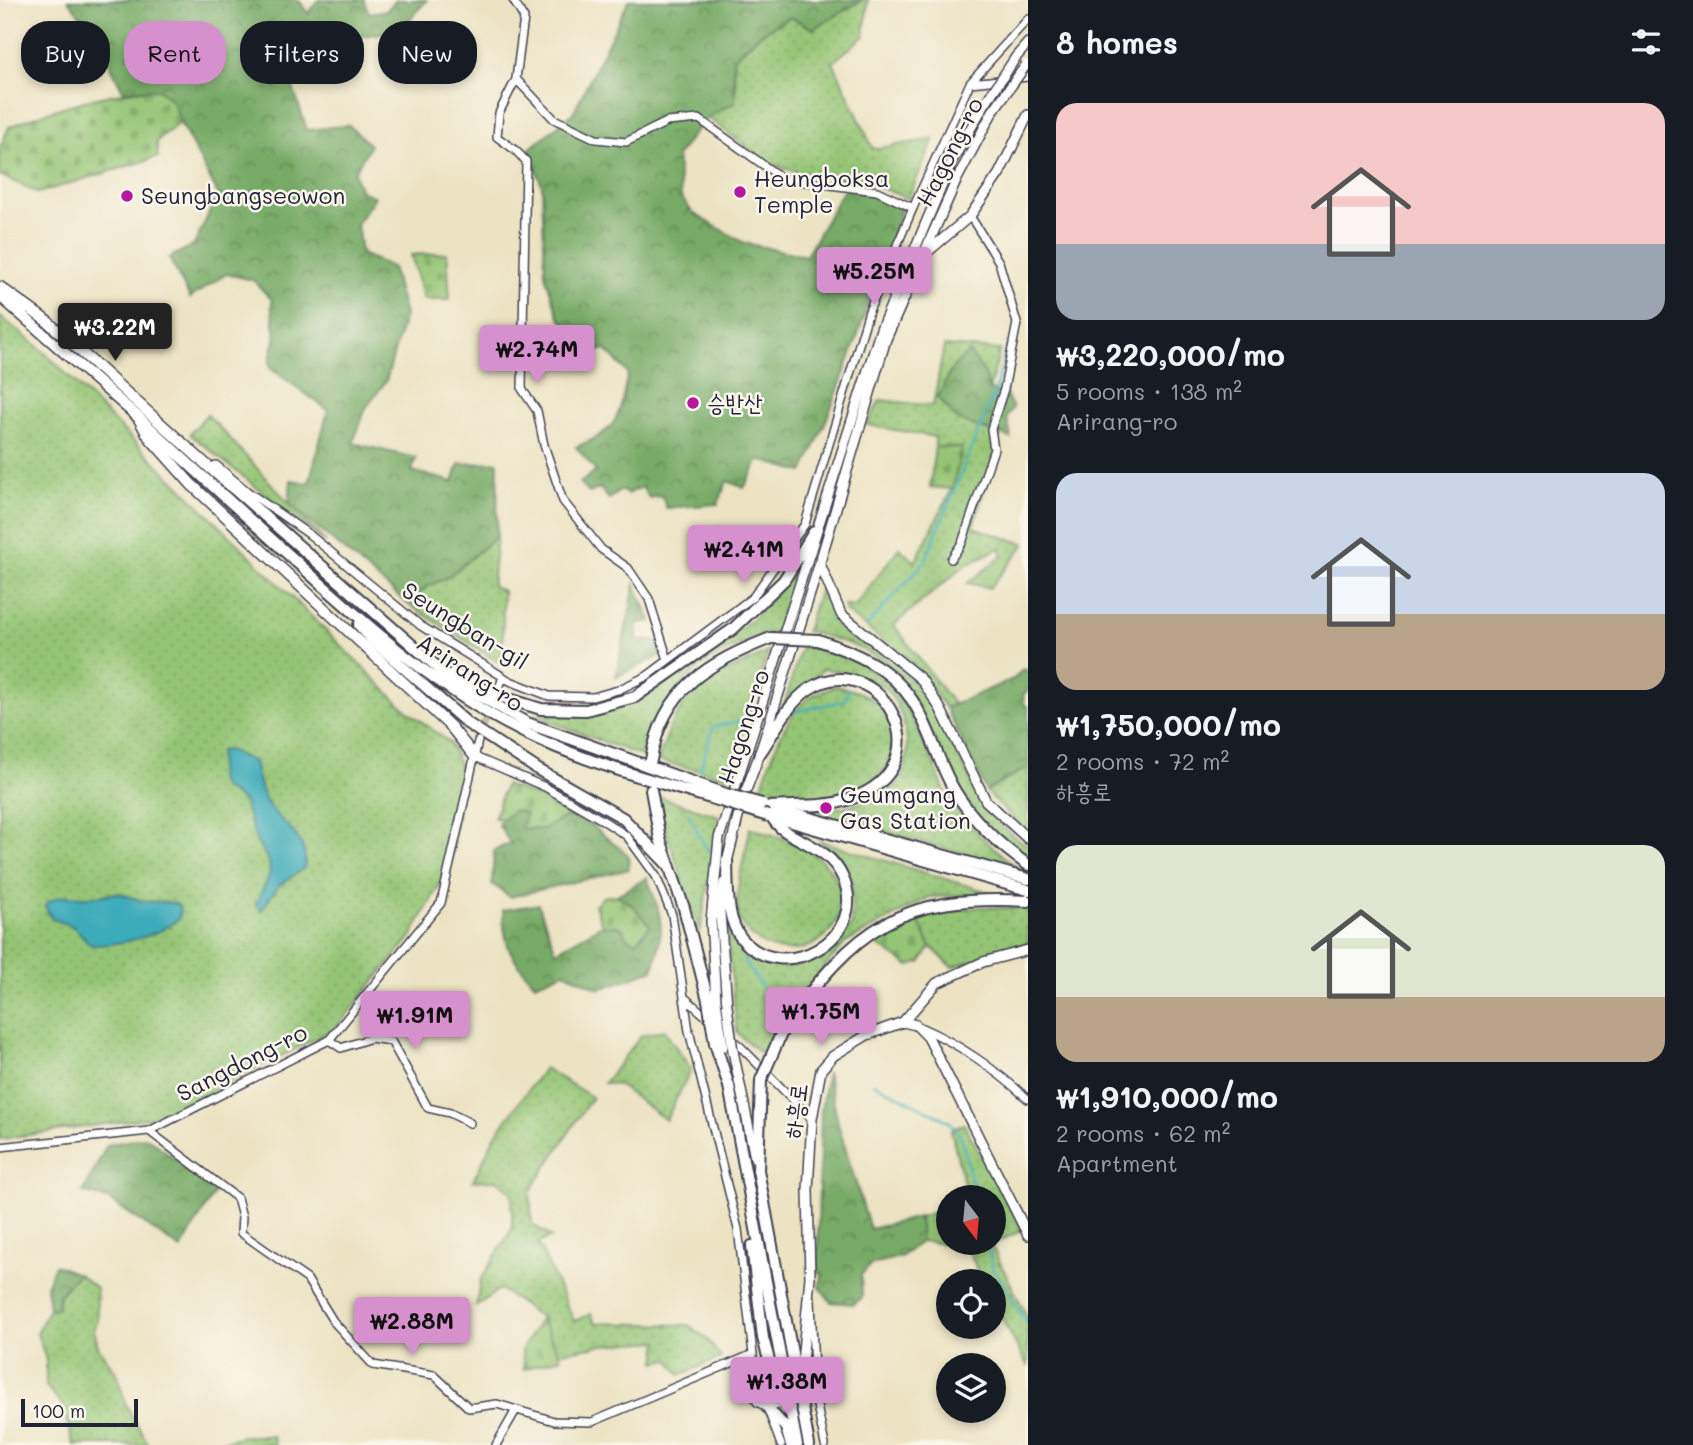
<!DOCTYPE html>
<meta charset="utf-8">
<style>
body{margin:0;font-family:Mali,"Poor Story",sans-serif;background:#20242c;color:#f1f3f6;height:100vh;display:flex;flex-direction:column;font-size:26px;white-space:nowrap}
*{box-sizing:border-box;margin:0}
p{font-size:23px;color:#9ea1a6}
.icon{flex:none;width:38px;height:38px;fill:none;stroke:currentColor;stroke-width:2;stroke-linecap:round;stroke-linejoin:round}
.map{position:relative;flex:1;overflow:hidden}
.panel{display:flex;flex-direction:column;background:#171b24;width:665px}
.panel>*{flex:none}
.hud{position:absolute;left:21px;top:21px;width:665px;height:63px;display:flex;gap:14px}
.needle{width:46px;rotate:164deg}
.fabs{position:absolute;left:936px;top:1185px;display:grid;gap:14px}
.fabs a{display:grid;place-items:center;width:70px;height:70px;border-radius:50%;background:#171b24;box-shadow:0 4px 10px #0003;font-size:35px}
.scale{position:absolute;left:21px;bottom:18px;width:117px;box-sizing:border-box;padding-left:7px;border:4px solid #22223b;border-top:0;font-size:19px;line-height:24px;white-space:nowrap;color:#22223b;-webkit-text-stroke:5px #fbf7ec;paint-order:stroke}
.price{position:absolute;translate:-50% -60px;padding:0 16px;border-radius:7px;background:#d690ce;color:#111;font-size:23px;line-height:46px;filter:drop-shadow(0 2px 4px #0008)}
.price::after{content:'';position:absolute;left:50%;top:42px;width:21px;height:16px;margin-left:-10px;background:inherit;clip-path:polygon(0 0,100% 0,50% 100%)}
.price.current{background:#222;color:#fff}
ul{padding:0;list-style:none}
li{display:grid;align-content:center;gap:14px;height:371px;padding:0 28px}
li span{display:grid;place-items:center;height:217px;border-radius:21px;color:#555}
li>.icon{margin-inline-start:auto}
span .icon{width:126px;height:126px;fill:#fffc;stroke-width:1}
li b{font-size:30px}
h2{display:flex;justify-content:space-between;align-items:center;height:84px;padding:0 28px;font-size:30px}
.pill{padding:0 24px;border-radius:28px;background:#171b24;box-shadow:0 4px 10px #0003;font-size:24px;line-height:63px}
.pill.current{background:#d690ce;color:#111}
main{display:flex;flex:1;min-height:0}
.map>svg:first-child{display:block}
</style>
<main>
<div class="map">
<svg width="1028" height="1445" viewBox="0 0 1028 1445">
<defs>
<pattern id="green-dots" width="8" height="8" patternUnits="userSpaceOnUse" patternTransform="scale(1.75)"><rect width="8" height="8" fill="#94c575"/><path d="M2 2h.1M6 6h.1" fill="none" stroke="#7fa966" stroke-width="1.8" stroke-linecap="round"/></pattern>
<pattern id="forest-crowns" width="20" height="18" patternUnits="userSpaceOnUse" patternTransform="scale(1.75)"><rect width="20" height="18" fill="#7a6"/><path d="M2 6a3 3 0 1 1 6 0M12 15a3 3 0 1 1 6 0" fill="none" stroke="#618a55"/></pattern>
<pattern id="cemetery-stones" width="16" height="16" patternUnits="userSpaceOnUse" patternTransform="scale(1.75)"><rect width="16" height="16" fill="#94c575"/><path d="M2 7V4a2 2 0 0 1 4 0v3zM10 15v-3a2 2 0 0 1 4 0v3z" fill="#7fa966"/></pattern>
</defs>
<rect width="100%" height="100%" fill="#fbf7ec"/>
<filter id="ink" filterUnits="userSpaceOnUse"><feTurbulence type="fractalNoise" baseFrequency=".0143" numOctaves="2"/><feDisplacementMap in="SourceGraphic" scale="14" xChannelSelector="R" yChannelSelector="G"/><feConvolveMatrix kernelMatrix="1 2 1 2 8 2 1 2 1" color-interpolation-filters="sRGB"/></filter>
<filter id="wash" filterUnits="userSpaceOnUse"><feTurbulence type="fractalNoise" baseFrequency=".00686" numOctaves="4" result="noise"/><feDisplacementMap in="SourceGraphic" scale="28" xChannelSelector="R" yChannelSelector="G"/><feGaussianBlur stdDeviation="1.57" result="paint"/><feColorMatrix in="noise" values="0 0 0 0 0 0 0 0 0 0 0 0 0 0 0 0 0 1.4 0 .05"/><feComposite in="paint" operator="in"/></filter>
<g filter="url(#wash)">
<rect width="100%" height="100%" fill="#ebe3c2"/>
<path fill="url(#green-dots)" stroke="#5b7458" stroke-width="2" d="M862,0h6l-4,36 -31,26 40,87 61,-10 -26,60 -38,-16 -77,-12 -23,-7 -62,-46 28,-29 -3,-30 34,-31 24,-11 22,12z
M0,316l44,36 361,357 45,34 12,29 -11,91 -40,74 -75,91 -169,87 -167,24z
M944,346l56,4 -11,40 -4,-16 -39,11 -7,12 19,23 42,15 -27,92 52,17 -35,44 -22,-5 34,-27 -1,-9 -37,19 -70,59 60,80 -8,3 -33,-44 -67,-52 -2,-7 10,2 45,-59 16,14 37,-73 9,-41 -26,-1v-10l-68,-12 13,-25 53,6z
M207,414l119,129 -136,-109z
M497,536l-5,50 11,5v74l-95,-61 18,-17 22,-10z
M798,567l-22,64c-75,26 -108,50 -132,126l-112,-42 82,-4 48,-24 91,-68z
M820,589l22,33 80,67 64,120 27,27 15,9v11c-22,-14 -41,-27 -57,-49 -35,-49 -44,-111 -95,-149 -20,-15 -46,-20 -70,-27z
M801,647c77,8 100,44 130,110 6,14 11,31 20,44 18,27 42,47 68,68l-209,-57c24,-3 71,-9 87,-28 20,-24 9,-82 -17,-99 -18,-10 -37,-13 -57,-16l-40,40z
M768,652l-40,125 -70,-16 14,-39 24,-35z
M836,686c33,6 63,23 57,61 -2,11 -6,22 -14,29 -16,15 -49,23 -71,24 -14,0 -32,-8 -47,-11 10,-31 22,-72 49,-92 7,-5 18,-7 26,-11z
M1028,767v67l-42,-43z
M657,796l62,20 -19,116 -35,-104z
M750,828c29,8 67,19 83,46 30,49 -29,96 -73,68 -12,-8 -22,-18 -23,-34 -1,-25 9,-55 13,-80z
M820,841l175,53 -66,3 -84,46 -57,66 -27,45 -24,-21 -10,-103 24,23 31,15 40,-9 30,-34v-46z
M981,907l47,2v35l-76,23 -21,-20 -13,-26 12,-7z
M664,1030l27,39 -25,51 -48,-35 -14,-2 37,-47z
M544,1068l48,29 -62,95 2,32 19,13 -13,6 36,78 17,-7 4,9 94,2 19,15 13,18 -41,17 -11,-16 -13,3 3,-21 -57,4 -44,8 -17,-35 -41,-29 -24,17 4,-25 32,-52v-36l-15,-13 -24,1 23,-47z
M964,1124l58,106 -31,15 37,73v49l-34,-63v-23h-12l-15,-35 -46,-5 -2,-24 29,-9v34h46v-45h-27l-16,-67z
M78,1274l18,14 2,32 -4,9 4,18 19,27 9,31 23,40h-75l-13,-42 -15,-17v-26l-9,-27 12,-25h8l2,-13z
M242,1436h31l2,9h-101l7,-5 31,5z"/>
<path fill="url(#forest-crowns)" stroke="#4c6650" stroke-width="2" d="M68,0h231l9,14 10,-14h46l5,13 18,-3 9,-10h31l-26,29 -86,16 -24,37 16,48 42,-5 21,20 -16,28 7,18 14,6 -18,26 4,31 31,13 13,48 -19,66 -20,27 -13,35 63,15 -4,13 41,11 6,-18 39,-2 -1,74 -49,41 -22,10 -18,17 -119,-100 2,-24 18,3 19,-73 -58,-42c-2,-11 3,-17 5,-28 2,-12 -5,-26 -3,-40l-19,-20 -27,-6 -36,24 -21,-40 25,-13 24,-51 -38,-72 -7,-20 -15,-13 -35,2 -26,-52z
M629,0h233l-49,29 -22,-12c-24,11 -41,23 -58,42l2,44c-28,9 -42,31 -58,53l4,41 12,16 51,30 62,13 38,-67 29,5 29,15c-33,86 -58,180 -99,263l-44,-12 -15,28 -17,-7 -9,23 -52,4 -4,-12 -13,2 -7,-11 -15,7 -6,-4 -12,9 -9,-11 -11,5 -9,-10 16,-12 -20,-24c46,-18 42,-31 52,-74l-23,-24 -18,5 -28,-37 -14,-42 -3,-90 -14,-35 45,-37z
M969,352l16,22 4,16 17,4 7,14 -6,9 4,21 -54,-18 -19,-23 15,-30z
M635,584l16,37 -15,3 2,16 19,1 5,14 -46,22z
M1023,669l5,2v19l-5,5 2,11h3v61l-42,24 -40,-83 69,-30z
M514,810l12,3 -4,15 20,1 27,-14 17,6 42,34 1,14 -119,28 -18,-13 2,-33 16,-8 -12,-19z
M647,878c16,41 18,49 6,92l-53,19 -36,-17 -29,12c-25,-28 -31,-37 -32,-74l35,-6 18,47 46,-26 18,1 7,11 6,-31 -16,-11z
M827,1072l13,59 30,98 49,-12 2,24 -19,15 -32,9 -9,10 1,22 -9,7 -22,-2 -12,-16 4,-12 -6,-2 4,-162z
M146,1137l71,51 -36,61 -73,-50 -25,-7 24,-47z
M55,1265l23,9 -19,21 -2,14 -8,-1 -3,-22z"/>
<path fill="url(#cemetery-stones)" stroke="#5b7458" stroke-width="2" d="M158,89l15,13 7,20 -23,19 1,16 -120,36 -38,-18v-27l9,-21c47,-20 97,-35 149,-38z
M447,253l3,47h-26l-13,-45z
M935,447l27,1 -10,41 -22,-2z
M505,785l35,12 29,18 -27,14 -21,-1 5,-15 -12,-3 -11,9 -9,-1z
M617,895l16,11 17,20 -14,16 -9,-5 -8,-11 -17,-1 -7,-20 8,-8z
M918,921l13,26 -11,16 -11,3 -34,-23 5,-7z
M541,1318l20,40 -37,11 -2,-20z"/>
<path fill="#3dacba" stroke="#30677a" stroke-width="2" d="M228,750l26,12c3,12 5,27 11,38 13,23 46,36 39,68l-26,18 -17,25 -5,-7 14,-30 -1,-13 -12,-19 -14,-41 -20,-13 -5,-10 2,-27z
M118,893l25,8 31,2 6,4 -1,11c-20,19 -61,27 -88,27l-17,-18 -23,-9 -6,-13c15,-14 26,-7 44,-8 10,-1 20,-3 29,-4z"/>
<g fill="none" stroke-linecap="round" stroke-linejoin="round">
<path stroke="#3dacba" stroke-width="2.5" d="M866,627l59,-66 70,-170 12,-45
M793,712l51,-11 5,-12
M700,770l13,-43 32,-7
M688,813l20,38
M743,959l32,48
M873,1083l77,39 11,15 15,60
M987,1242l5,24 36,59"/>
</g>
</g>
<g filter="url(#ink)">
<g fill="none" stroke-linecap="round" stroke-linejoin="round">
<path stroke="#c3bca7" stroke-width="7" stroke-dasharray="7 3.5" stroke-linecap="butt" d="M480,736l9,-25"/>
<defs>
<path id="minor" d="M513,0l11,18 -8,61 38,40 42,20 30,3 41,-20 32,-3 84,60 94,12 36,17
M516,79l-17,34 -2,24 18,13 11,11 -4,228 15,22 7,34 19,56 38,48 27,19 21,31 19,61
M970,83l58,-6
M210,468l6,-3 31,26 63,44 111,91 89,55 39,15 44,1 25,-7 29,-14 106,-79 52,-73 64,-213 44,-103 57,-125 58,-64
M951,559l11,-16 32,-94 -3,-20 13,-40 13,-66 -18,-61 -29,-46
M499,688l4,-11
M475,757l70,30 59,34 23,15 29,40 16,39 17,116 49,198 15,125 -1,37 5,11 10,5 14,38
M684,997l58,51 70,71
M920,1027c42,18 74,42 108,72
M329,1040l12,8 30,-10 20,3 37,67 22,5 20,10
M149,1131l88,67 5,19 -1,16 66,46 26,42 40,44 61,10 35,33 28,-4 57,17 38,1 161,-68
M0,1147l149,-16 180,-91 112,-137 37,-162
M811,1300l4,96 10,49
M767,1407l32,-8
M496,1445l20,-35"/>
<path id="tertiary" d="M1016,57l12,-14
M925,254l45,-38 29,-42 29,-59
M820,564l21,50 80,65 19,29 46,93 42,38
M726,866l16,-65 18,-48 60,-191 66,-223 71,-160 36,-68
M724,883l-4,29 7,94
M716,1001l-5,-80 8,-83 162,-509 72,-170 31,-54
M903,1022l13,3 12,12 100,198
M733,1051l22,107
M795,1375l6,-2 9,-96 -2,-87 4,-71 9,-49 12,-14 34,-21 36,-13 34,-39 46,-21 45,-12"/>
<path id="secondary" d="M0,287l48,35 162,146
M0,296l138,121 11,20 42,47 260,243 24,30"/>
<path id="primary" d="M729,1086l68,359
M758,1170l51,275
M752,1246l11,92 13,48 -1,8 -11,6 -12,-9
M767,1407l19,21 5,17"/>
<path id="trunk" d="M138,417c53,50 107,98 161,147 73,66 148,134 239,175 60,27 123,44 186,63
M210,468l242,212 75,43 199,71
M359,625l14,16 94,82 70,46 86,49 47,49
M818,640c36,12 72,27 94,60 19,28 26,64 44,93 19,30 43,52 72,72
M453,673l40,21 48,15 45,1 49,-13 98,-68 51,-49 30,-48
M760,753c14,-20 28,-50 49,-64 69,-45 141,76 41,110 -25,9 -54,6 -80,8
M651,760c11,-71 58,-98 120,-122
M651,790l9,49 24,69 24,92
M778,809l250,70
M771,816l257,74
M727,860c1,24 -2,59 15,79 41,48 128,-1 101,-61 -16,-37 -58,-36 -71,-61
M784,1027c73,-100 115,-133 244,-126
M715,1043l14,43
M758,1170l3,-90"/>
</defs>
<use href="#minor" stroke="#403f4f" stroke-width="10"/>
<use href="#tertiary" stroke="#403f4f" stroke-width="12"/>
<use href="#secondary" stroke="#403f4f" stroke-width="13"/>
<use href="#primary" stroke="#403f4f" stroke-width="14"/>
<use href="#trunk" stroke="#403f4f" stroke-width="14"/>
<use href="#minor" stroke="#fff" stroke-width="7"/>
<use href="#tertiary" stroke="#fff" stroke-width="9"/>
<use href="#secondary" stroke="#fff" stroke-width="10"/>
<use href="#primary" stroke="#fff" stroke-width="10"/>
<use href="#trunk" stroke="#fff" stroke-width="10"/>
<defs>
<path id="tertiary-bridge" d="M984,105l32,-48
M993,111l33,-46
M716,1001l7,45
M727,1006l6,45"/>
<path id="trunk-bridge" d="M771,638l47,2
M726,794l36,10
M724,802l44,14
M708,1000l7,43
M761,1080l23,-53"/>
</defs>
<use href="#tertiary-bridge" stroke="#403f4f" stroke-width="12" stroke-linecap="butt"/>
<use href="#trunk-bridge" stroke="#403f4f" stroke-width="14" stroke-linecap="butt"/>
<use href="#tertiary-bridge" stroke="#fff" stroke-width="9"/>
<use href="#trunk-bridge" stroke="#fff" stroke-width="10"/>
</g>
</g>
<g fill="#b5179e" stroke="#fbf7ec" stroke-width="2.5">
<circle cx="740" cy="192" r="7"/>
<circle cx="127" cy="196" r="7"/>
<circle cx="693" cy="403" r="7"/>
<circle cx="826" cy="808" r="7"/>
</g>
<g text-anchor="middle" stroke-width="5" stroke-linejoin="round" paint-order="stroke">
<g font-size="23" fill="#22223b" stroke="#fbf7ec">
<text transform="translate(950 152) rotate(-63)" y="8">Hagong-ro</text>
<text transform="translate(465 626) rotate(32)" y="8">Seungban-gil</text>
<text transform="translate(470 673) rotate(33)" y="8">Arirang-ro</text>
<text transform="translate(744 727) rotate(-72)" y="8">Hagong-ro</text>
<text transform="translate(242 1063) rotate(-27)" y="8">Sangdong-ro</text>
<text transform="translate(796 1111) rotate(-83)" y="8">하흥로</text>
</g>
<g font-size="23" fill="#22223b" stroke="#fbf7ec" text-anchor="start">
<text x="754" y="187">Heungboksa<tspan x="754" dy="26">Temple</tspan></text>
<text x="141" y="204">Seungbangseowon</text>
<text x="707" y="411">승반산</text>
<text x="840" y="803">Geumgang<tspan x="840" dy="26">Gas Station</tspan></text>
</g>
</g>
</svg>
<div class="fabs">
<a><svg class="needle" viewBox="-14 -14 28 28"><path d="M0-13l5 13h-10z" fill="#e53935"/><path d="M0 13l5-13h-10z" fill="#9ea1a6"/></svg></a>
<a><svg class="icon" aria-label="locate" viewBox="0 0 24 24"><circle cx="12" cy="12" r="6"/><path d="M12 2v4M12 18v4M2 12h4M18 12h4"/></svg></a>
<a><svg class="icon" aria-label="layers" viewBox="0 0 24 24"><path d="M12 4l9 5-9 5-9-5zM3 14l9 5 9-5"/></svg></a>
</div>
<div class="scale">100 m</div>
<b class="price" style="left:874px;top:307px">₩5.25M</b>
<b class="price current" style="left:115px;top:363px">₩3.22M</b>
<b class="price" style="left:537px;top:385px">₩2.74M</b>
<b class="price" style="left:744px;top:585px">₩2.41M</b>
<b class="price" style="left:821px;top:1047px">₩1.75M</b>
<b class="price" style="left:415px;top:1051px">₩1.91M</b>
<b class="price" style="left:412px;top:1357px">₩2.88M</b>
<b class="price" style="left:787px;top:1417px">₩1.38M</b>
<div class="hud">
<a class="pill">Buy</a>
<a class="pill current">Rent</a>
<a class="pill">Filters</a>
<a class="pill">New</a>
</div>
</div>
<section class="panel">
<h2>8 homes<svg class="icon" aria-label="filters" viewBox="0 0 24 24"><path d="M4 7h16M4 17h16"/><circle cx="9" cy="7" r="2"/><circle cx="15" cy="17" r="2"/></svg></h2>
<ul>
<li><span style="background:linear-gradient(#f6c9c9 65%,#9aa5b1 0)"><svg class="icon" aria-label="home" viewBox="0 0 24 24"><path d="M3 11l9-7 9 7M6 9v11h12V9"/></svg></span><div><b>₩3,220,000/mo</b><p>5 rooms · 138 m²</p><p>Arirang-ro</p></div></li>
<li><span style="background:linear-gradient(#c9d6e8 65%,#b9a48a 0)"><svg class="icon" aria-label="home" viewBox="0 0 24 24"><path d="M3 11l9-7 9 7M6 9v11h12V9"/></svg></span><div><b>₩1,750,000/mo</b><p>2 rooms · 72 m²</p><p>하흥로</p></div></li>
<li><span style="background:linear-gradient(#dfe7d0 70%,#b9a48a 0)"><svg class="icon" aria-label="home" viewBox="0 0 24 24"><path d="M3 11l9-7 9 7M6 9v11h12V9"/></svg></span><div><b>₩1,910,000/mo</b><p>2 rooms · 62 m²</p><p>Apartment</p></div></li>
</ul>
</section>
</main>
